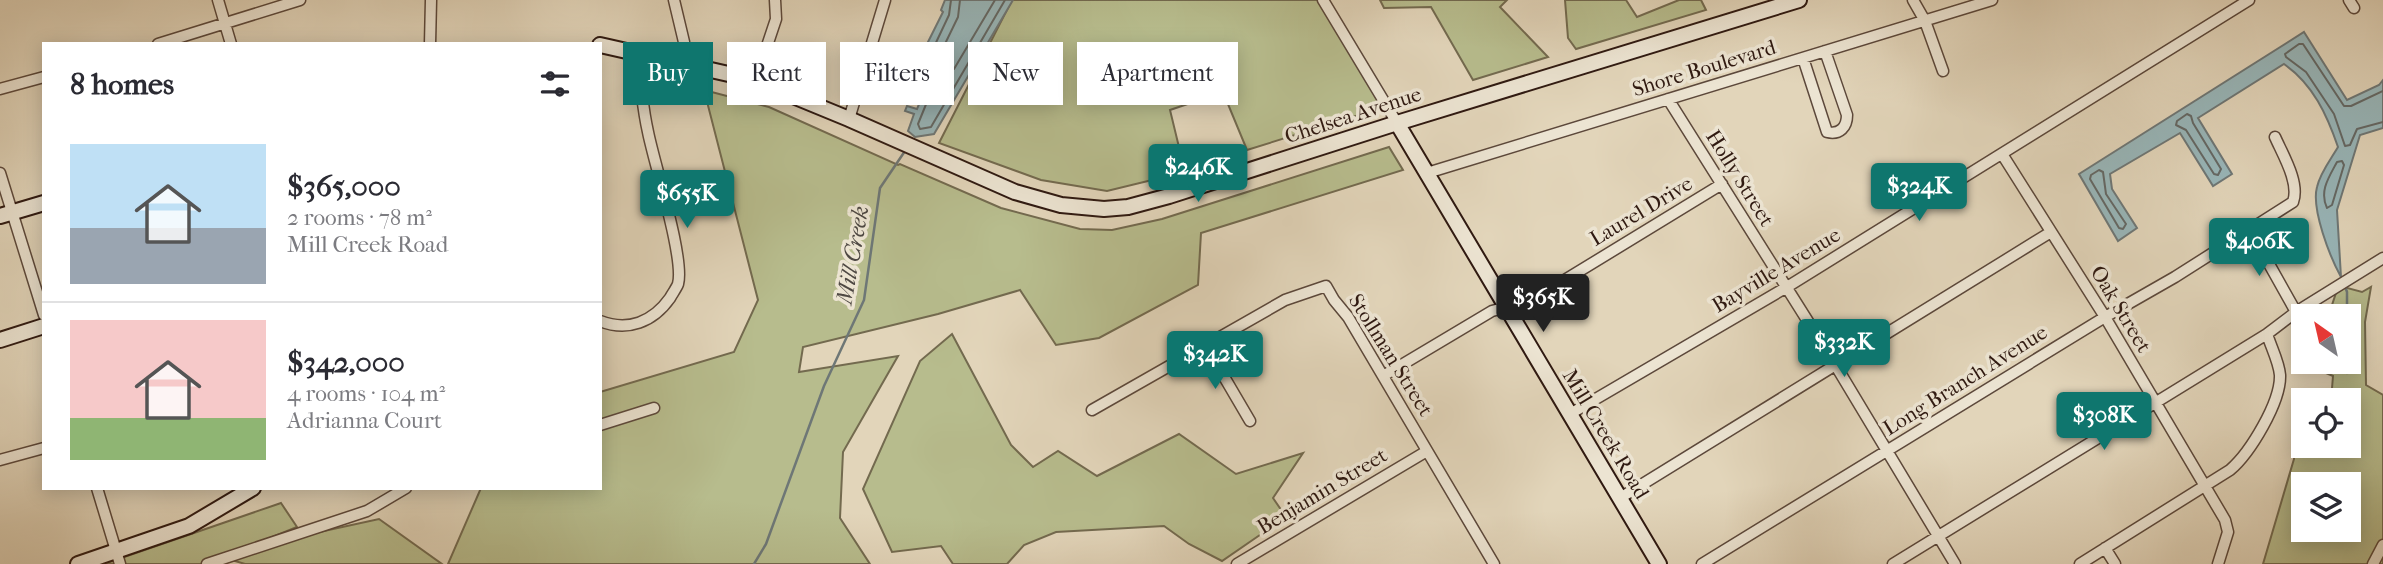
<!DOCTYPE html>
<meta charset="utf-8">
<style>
body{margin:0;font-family:"IM FELL French Canon",serif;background:#f7f7f7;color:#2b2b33;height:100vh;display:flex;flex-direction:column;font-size:26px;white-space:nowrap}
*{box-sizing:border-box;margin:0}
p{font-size:23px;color:#7c7c81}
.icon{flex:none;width:38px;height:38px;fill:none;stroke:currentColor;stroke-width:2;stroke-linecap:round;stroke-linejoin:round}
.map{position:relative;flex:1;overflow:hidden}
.details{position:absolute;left:42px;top:42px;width:560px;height:448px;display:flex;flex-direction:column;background:#fff;border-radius:0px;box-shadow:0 4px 18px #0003}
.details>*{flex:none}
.hud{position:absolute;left:623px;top:42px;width:665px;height:63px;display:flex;gap:14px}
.needle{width:46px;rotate:326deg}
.buttons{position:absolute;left:2291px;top:304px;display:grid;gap:14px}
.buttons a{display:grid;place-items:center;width:70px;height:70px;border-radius:0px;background:#fff;box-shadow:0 4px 18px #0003;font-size:35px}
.price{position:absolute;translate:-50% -60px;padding:0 16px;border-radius:7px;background:#0f766e;color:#fff;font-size:23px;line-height:46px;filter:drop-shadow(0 2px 4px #0008)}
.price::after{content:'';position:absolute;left:50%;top:42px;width:21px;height:16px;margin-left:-10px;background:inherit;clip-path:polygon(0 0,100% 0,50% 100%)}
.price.current{background:#222;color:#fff}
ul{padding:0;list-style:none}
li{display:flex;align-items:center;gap:21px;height:175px;padding:0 28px}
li+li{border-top:2px solid #e1e1e2}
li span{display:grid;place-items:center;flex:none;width:196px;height:140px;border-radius:0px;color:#555}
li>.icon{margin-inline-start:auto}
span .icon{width:84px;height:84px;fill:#fffc;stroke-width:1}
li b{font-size:30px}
h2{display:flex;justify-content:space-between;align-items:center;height:84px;padding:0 28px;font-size:30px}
.chip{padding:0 24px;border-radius:0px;background:#fff;box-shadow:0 4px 18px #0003;font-size:24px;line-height:63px}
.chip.current{background:#0f766e;color:#fff}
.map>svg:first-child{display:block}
</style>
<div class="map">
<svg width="2383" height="564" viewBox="0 0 2383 564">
<rect width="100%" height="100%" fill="#e2d5ba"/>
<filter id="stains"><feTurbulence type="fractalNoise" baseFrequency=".00286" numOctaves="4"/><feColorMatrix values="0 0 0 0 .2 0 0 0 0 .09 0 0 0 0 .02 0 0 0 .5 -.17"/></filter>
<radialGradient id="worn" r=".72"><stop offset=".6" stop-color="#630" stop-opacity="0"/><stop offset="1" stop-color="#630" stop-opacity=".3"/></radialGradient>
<path fill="#b7bc8d" stroke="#736a4f" stroke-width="2" fill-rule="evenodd" d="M1012,0h315l64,105 -144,45 -24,-58 -53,18 15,62 -78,19 -66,-11 -102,-37z
M1380,0h127l-7,7 48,50 -75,23 -42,-73 -47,1z
M1565,0h61l11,17 42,-17h22l5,10 -130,39 -8,-11z
M704,90l65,17 129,58 2,-1 101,44 79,21 32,1 50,-11 227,-72 14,23 -202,63 -3,52 -99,53 -43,7 -36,-55 -82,24 -135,33 -4,25 99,-16 -55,96 -3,66 30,46h-422l33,-76h119v-96l134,-40 24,-52z
M2344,283l3,5 15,4 9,-5 -6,35 1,63 17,10v169h-120l31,-105 -2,-38 11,-1v26h45v-45h-17l2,-25 -14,-6 -1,-8h30v-45h-20l10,-30zM2303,485h45v45h-45z
M952,334l59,111 22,22 25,-16 39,25 82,-42 57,40 67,-21 -30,45 13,19 -64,44 -33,-17 -25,-18 -108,6 -32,13 -17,19h-54l-12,-18 -49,6 -29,-63 57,-128z
M281,503l16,24 -92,37h-101z
M379,519l63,45h-197l-20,-6 76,-22z"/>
<path fill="#98b6b9" stroke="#6e7776" stroke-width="2" d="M945,0h68l-79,134 -19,3 -7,-6 6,-17 -9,-3 2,-5 10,3 3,-7 -11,-4 2,-5 11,4 3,-10 -14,-6 3,-9 13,4 6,-14 -16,-5 3,-10 5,1 18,-36 -2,-2z
M2304,32l43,68 32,-15 4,-5v48l-23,7 -23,75 4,67c-11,-20 -30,-68 -24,-90 3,-14 14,-28 21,-40 -11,-32 -25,-63 -54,-83l-86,54 34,56 -19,12 -33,-53 -70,41 2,15 25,39 -19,13 -39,-67z"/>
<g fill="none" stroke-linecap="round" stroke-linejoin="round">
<path stroke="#646865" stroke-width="2" d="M951,0l-2,15 -17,36 6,8 1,5 -8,19 -2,14 -11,27 2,5 11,-2 74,-127
M960,0l-2,17 -15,31 5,11v10l3,2 3,-2 41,-69
M2383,91l-32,15h-7l-41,-62h-4l-14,10 1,3 20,15 28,42 11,32 5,-1 7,-16 26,-7
M2187,114l4,2 2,7 28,46 -3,6 -4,-1 -28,-44 -10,-5 1,-4z
M2342,161l2,4 -12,40 -5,3c-8,-17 2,-31 10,-46z
M2099,170l4,2 3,22 20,30 -3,5 -4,-1 -29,-49 1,-4z"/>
<path stroke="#6e7776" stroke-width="2.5" d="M2345,286l2,6v25
M2347,373v-11
M754,564l12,-20 58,-158 40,-86 16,-112 25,-37"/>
<defs>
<path id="street" d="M218,0l13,44
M674,0l10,42 2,22
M1323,0l74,123
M1913,0l12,21 18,50
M2349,0l5,8
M158,44l142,-44
M430,44l1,-44
M1803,58l24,74c13,3 20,-5 20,-17l-22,-64
M755,82l21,-63 -1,-19
M0,89l44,-12
M1668,99l168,267 119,198
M849,119l36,-119
M2002,154l103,163 120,203 3,12 -10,32
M0,173l44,142
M1427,173l565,-173
M2250,230l46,82
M600,321c28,11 53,1 70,-23 2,-4 6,-9 8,-14 7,-25 -24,-121 -30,-152 -6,-27 -8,-52 -9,-80
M1206,346l44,75
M1383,376l109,-65 15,-4 12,1 203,-124
M1092,410l193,-110 41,-14 8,14 14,17 146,247
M1570,414l217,-127 462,-287
M600,425l54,-17
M0,460l44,-12
M97,488l23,76
M1620,498l431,-266
M2105,548l10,16
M207,564l160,-53 39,-23
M1237,564l190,-113
M1702,564l403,-247 70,-40 118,-75c7,-19 -10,-47 -18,-65
M1893,564l374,-230 29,-22 87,-54
M2080,564l150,-94c20,-17 51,-68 50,-95 -1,-13 -9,-28 -13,-41
M2373,564l10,-19"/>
<path id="secondary" d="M600,45l133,30 43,14 73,30 166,73 46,13 43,4 24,-2 41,-11 228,-73 402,-123
M1397,123l262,441
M0,216l44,-13
M0,340l44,-14
M78,564l111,-38 64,-38"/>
</defs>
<use href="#street" stroke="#5c483b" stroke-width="13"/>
<use href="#secondary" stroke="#2f1911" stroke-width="18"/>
<use href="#street" stroke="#ece4d2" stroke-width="10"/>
<use href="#secondary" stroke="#ece4d2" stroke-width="14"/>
</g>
<g text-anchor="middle" stroke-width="7" stroke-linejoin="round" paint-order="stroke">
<g font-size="21" fill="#2f1911" stroke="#ece4d2">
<text transform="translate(1704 68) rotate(-17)" y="7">Shore Boulevard</text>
<text transform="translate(1353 115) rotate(-18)" y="7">Chelsea Avenue</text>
<text transform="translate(1740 178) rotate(58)" y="7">Holly Street</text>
<text transform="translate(1641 211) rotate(-31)" y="7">Laurel Drive</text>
<text transform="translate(1776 270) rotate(-31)" y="7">Bayville Avenue</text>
<text transform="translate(2121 309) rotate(59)" y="7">Oak Street</text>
<text transform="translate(1391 355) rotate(58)" y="7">Stollman Street</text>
<text transform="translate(1965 380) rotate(-32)" y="7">Long Branch Avenue</text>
<text transform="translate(1606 434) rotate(59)" y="7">Mill Creek Road</text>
<text transform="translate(1322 491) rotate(-31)" y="7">Benjamin Street</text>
</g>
<g font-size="23" font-style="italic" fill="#4e4843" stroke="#ece4d2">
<text transform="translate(852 255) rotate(-80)" y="8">Mill Creek</text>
</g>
</g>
<rect width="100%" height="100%" filter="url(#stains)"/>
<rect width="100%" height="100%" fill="url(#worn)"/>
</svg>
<div class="buttons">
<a><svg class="needle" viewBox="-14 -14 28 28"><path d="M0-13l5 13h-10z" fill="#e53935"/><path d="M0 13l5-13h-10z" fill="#7c7c81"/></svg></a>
<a><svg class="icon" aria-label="locate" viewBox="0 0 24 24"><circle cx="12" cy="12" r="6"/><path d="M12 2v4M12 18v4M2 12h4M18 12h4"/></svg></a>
<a><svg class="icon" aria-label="layers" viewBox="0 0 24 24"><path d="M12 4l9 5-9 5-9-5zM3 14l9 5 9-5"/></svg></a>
</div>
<b class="price" style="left:1198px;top:204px">$246K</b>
<b class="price" style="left:1919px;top:223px">$324K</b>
<b class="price" style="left:687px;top:230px">$655K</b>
<b class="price" style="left:2259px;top:278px">$406K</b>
<b class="price current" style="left:1543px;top:334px">$365K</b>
<b class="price" style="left:1844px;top:379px">$332K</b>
<b class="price" style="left:1215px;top:391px">$342K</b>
<b class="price" style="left:2104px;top:452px">$308K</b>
<div class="hud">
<a class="chip current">Buy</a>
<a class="chip">Rent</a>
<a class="chip">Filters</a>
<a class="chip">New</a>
<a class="chip">Apartment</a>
</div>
<section class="details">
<h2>8 homes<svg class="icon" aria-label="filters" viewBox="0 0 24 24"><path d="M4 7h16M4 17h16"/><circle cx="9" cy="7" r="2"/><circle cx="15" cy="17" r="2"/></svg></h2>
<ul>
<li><span style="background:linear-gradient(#bfe0f5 60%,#9aa5b1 0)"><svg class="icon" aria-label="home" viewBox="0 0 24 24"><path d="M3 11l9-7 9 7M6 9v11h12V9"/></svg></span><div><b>$365,000</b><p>2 rooms · 78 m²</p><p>Mill Creek Road</p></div></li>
<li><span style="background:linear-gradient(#f6c9c9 70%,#8fb573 0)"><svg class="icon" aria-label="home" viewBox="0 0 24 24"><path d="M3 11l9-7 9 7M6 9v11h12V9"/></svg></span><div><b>$342,000</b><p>4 rooms · 104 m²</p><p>Adrianna Court</p></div></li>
</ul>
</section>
</div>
